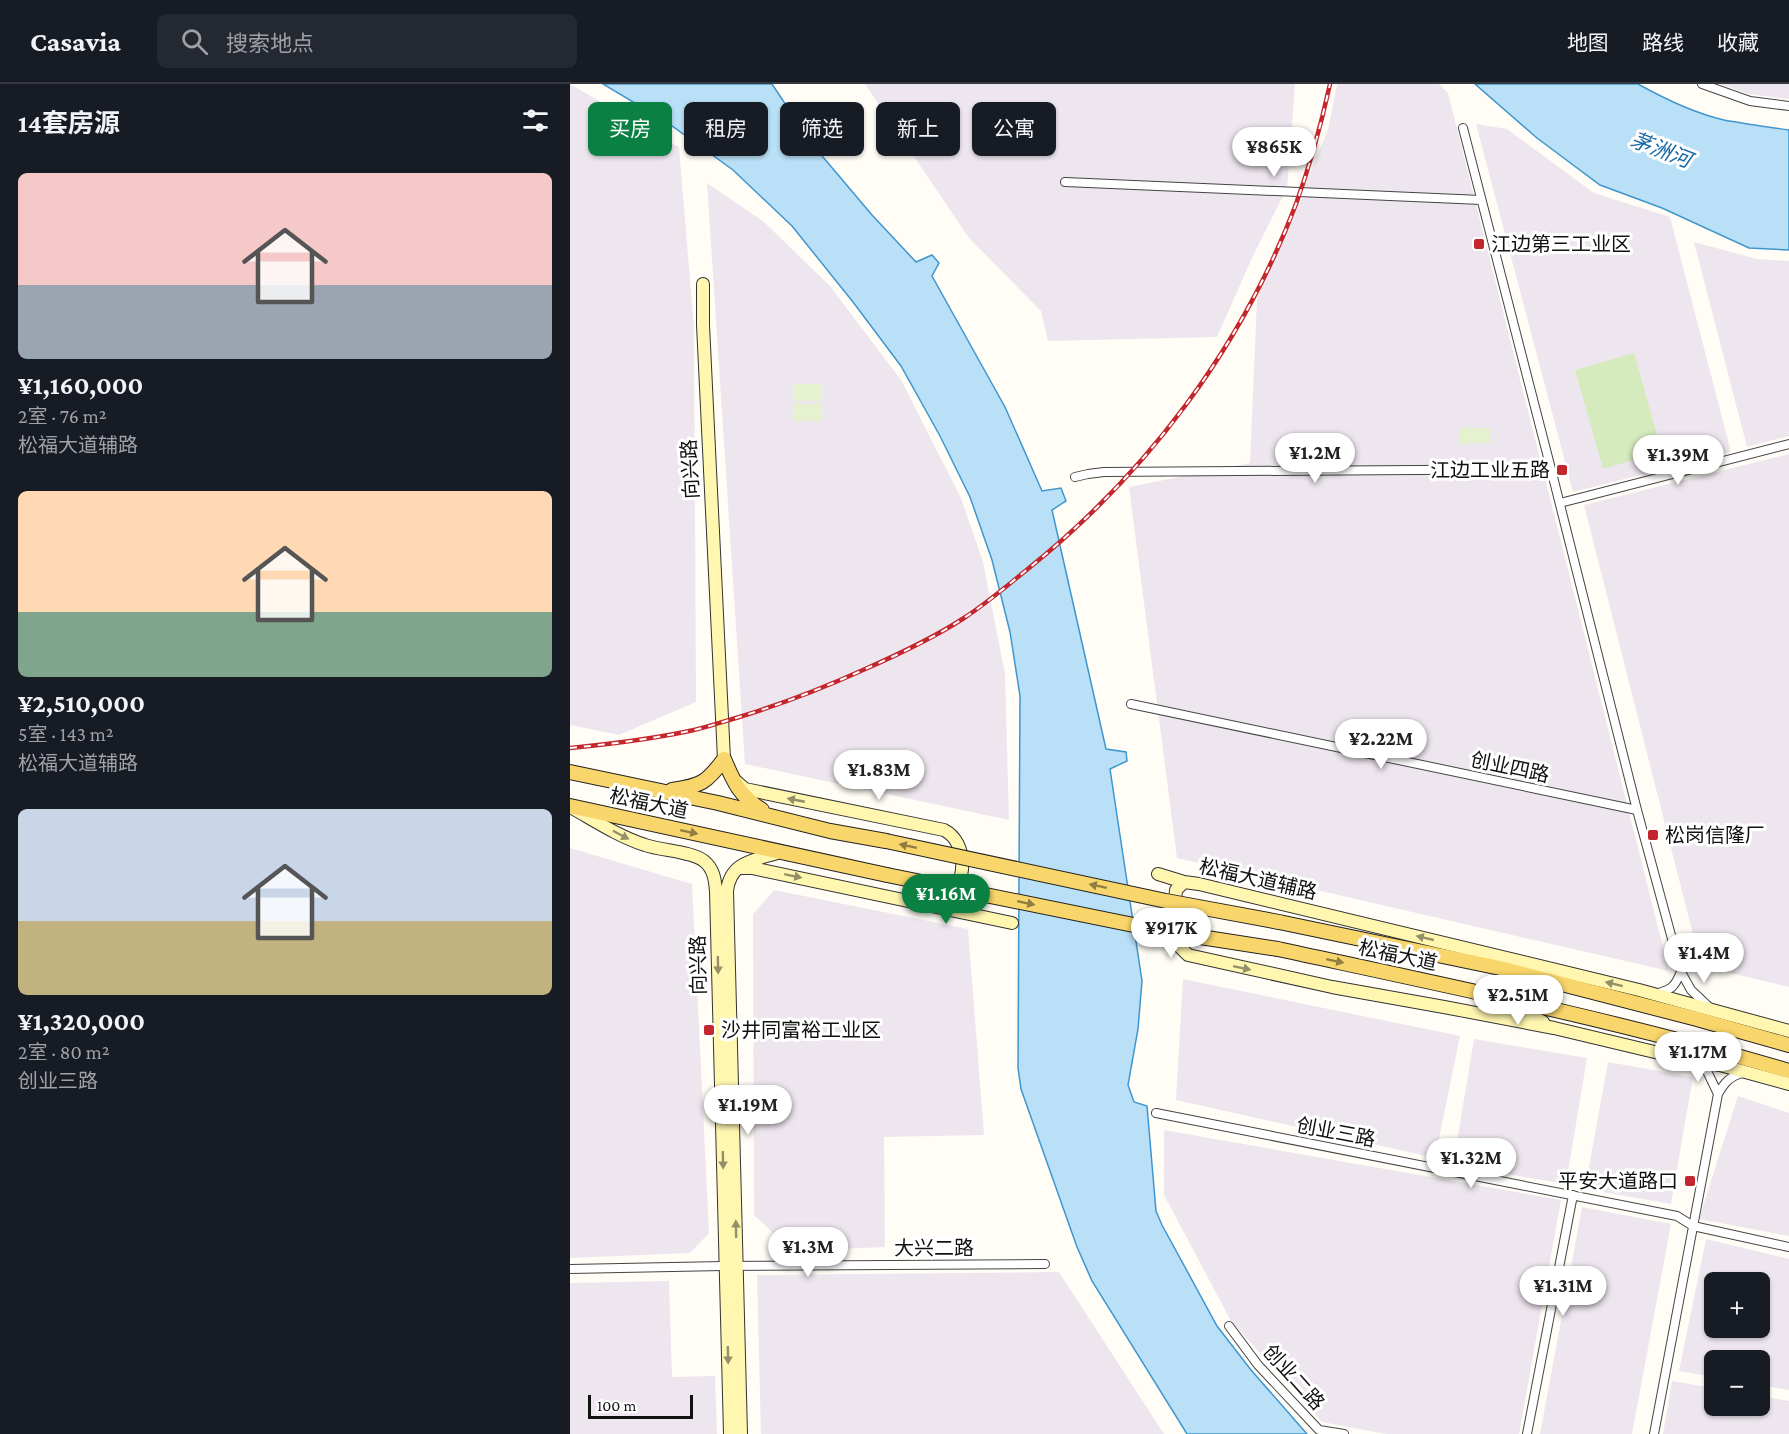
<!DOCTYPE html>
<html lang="zh">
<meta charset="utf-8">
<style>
body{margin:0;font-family:"Crimson Pro","Noto Sans SC",serif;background:#242831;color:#f1f3f6;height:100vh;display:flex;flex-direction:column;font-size:22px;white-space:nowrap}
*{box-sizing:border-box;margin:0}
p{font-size:20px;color:#9ea1a6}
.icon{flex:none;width:33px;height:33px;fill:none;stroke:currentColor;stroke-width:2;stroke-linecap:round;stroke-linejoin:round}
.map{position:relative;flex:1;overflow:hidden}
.side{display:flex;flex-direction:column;background:#171b24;width:570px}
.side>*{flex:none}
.guide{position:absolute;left:18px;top:18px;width:570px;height:54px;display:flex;gap:12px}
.controls{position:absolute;left:1134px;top:1188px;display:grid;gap:12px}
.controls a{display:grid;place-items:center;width:66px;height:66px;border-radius:9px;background:#171b24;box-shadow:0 2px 4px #0004;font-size:30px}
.scale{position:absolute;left:18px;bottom:15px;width:105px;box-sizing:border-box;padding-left:6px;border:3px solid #111;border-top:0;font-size:16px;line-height:21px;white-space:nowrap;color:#111;-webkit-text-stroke:4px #fff;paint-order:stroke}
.price{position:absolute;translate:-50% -51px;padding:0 14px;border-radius:21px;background:#fff;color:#222;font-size:20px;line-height:39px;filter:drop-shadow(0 2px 3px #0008)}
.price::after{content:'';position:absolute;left:50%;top:36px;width:18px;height:14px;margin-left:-9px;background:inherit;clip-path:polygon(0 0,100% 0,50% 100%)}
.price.selected{background:#0b8043;color:#fff}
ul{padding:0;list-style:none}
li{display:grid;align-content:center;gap:12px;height:318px;padding:0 18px}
li span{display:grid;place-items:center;height:186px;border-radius:9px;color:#555}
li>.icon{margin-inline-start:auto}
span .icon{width:108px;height:108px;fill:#fffc;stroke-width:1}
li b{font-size:26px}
h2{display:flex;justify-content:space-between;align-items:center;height:72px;padding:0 18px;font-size:26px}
.tag{padding:0 21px;border-radius:9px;background:#171b24;box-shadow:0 2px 4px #0004;font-size:21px;line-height:54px}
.tag.selected{background:#0b8043;color:#fff}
header{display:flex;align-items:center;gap:36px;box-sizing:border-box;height:84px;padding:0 30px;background:#171b24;border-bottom:2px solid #363941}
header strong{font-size:28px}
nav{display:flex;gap:33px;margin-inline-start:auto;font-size:21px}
.search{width:420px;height:54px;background:#242831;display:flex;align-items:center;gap:15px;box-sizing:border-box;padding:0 21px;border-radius:9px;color:#9ea1a6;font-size:22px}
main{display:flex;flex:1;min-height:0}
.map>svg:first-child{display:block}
</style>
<header>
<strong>Casavia</strong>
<div class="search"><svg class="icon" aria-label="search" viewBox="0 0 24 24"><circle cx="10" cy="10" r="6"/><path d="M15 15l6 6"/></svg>搜索地点</div>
<nav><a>地图</a><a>路线</a><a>收藏</a></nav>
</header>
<main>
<section class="side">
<h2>14套房源<svg class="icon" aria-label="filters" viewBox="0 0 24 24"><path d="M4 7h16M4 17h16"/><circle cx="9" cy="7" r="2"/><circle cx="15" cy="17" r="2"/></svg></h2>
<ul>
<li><span style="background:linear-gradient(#f6c9c9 60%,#9aa5b1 0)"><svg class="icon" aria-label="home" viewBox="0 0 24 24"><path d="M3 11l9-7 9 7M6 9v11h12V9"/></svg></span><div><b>¥1,160,000</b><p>2室 · 76 m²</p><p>松福大道辅路</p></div></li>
<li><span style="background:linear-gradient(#ffd9b3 65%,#7fa58c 0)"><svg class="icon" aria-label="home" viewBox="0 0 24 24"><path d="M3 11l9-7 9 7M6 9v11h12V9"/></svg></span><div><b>¥2,510,000</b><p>5室 · 143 m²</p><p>松福大道辅路</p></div></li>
<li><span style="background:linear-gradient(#c9d6e8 60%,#c2b280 0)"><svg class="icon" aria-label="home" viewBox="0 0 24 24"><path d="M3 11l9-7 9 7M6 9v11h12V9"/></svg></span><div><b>¥1,320,000</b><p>2室 · 80 m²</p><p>创业三路</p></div></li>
</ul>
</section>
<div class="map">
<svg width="1219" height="1350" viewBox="0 0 1219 1350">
<rect width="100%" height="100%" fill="#fffdf5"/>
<path fill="#eee6ef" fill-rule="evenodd" d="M0,0l109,63 15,181 2,374 -77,33 -49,-10z
M295,0h430l-8,104 -35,70 -35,79 -169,4 -7,-30 -72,-73z
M767,0h102l9,9 221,878 -492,-113 -48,-371 121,-24 7,-165 71,-168z
M1150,0h69v15l-41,-5z
M906,40l31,5 87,64 76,24 61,235 -158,40z
M137,99l57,39 66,64 71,94 60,118 22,64 22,112 4,146 -264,-56z
M1124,158l63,17 32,2v175l-42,11z
M1219,370v533l-88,-21 -117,-461z
M0,764l122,36 17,349 -19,20 -120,5z
M204,806l194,39 16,206 -100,2 1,110 -93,4 -38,-36 -1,-301z
M613,895l277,57 -25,122 -259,-58z
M904,955l113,19 -21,126 -113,-19z
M1038,978l85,15 -22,127 -86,-15z
M1168,1012l51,17v123l-90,-17z
M594,1046l397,70 -42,234h-133l-64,-12 -91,-101 -67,-126z
M1012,1123l89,17 -39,210h-92z
M1136,1155l83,20v131l-29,-5v-25h-46v17l-35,-6zM1144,1198h46v46h-46z
M489,1188l105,162h-403l-4,-159z
M99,1197l3,96 43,-1 2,58h-147v-151z
M1102,1297l42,7v18h46v-10l29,5v33h-126z"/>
<path fill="#d5ebbd" d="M1064,269l28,99 -59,17 -28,-99z"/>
<path fill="#e6f2cf" d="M224,300h28v17h-28z
M224,320h28v17h-28z
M890,344h29l1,15 -30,1z"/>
<path fill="#b9e0f7" stroke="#3f96cf" stroke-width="1.5" d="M33,0h169l40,60 60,71 44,47 16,-7 7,8 -7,13 73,131 37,84 19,-3 5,13 -14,9 54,239 20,3 1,9 -17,8 32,212 -4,48 -10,56 6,17 13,4 9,105 6,14 55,101 34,44 56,64h-120l-95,-153 -15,-34 -56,-158 -3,-21 2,-372 -10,-64 -18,-72 -22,-63 -30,-61 -39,-70 -48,-64 -61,-76 -59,-56 -68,-49z
M905,0h163c27,15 56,29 86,36 22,4 44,7 65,10v120l-40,-2 -87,-40 -62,-23 -63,-47z"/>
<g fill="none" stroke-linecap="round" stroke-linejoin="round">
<defs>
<path id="street" d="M1132,0l48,17 39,5
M893,44l88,341 86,341 44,162 10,18 18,17
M495,98l416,18
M505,393l13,-3 16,-2 447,-3
M990,419l229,-59
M561,620l506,106
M1086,910c16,-5 18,-6 25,-22
M1127,979l9,6 12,25
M586,1029l521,103 16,10 96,21
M0,1185l153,-3 322,-2
M659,1242l29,39 61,65 25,4
M957,1350l46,-239
M1084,1350l64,-340c6,-11 12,-18 25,-21"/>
<path id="secondary" d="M133,200v41l21,434
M167,698l8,7 199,41c24,12 24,54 2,69 -6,4 -15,5 -22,5
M4,725c23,13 46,28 71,36 17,6 46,6 59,16 10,8 11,19 12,30l14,543
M170,784h12l260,55
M588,790l26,8
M933,916l40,22
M1219,947l-150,-41 -440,-106 -15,-2 -8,8 -2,24 1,28 13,13 144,32 112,20 110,21 130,31 36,6 69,19
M171,1350l-14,-543c3,-30 29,-31 53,-39"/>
<path id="primary" d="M154,675c10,24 16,37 38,51
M0,688l148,31 112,28 56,10
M102,706c28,-4 35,-7 52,-31
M0,722l317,69
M709,838l221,46 197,51 92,26
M708,865c171,37 343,72 511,122"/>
</defs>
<use href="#street" stroke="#444" stroke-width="10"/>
<use href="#secondary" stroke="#333" stroke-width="14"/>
<use href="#primary" stroke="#222" stroke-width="16"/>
<use href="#street" stroke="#fff" stroke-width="8"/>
<use href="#secondary" stroke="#fff6b0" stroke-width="12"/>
<use href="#primary" stroke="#f9d66b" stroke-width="14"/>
<defs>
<path id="rail" d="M0,664c41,-4 83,-9 124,-18 14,-3 28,-8 42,-12 43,-13 85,-29 127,-48 34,-15 69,-31 101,-52 23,-15 44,-33 65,-50 118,-95 213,-221 267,-364 14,-39 25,-79 34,-120"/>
</defs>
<use href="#rail" stroke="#c4262e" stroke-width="4.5"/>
<use href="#rail" stroke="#fff" stroke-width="2" stroke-dasharray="7" stroke-linecap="butt"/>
<defs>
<path id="primary-bridge" d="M316,757l280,60 113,21
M317,791l281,57 110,17"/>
</defs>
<use href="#primary-bridge" stroke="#222" stroke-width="16" stroke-linecap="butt"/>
<use href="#primary-bridge" stroke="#f9d66b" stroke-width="14"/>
</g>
<defs><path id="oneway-solid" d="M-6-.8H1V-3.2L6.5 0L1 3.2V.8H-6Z" transform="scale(1.5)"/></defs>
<g fill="#948f68">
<use href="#oneway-solid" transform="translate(226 716) rotate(-169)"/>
<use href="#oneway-solid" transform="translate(51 751) rotate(28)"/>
<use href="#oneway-solid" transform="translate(223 792) rotate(12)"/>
<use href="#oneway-solid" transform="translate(855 854) rotate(-167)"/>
<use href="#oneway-solid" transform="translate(148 881) rotate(89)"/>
<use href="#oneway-solid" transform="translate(672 884) rotate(12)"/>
<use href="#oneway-solid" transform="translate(1044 900) rotate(-166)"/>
<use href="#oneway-solid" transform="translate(153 1076) rotate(89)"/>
<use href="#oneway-solid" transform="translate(166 1145) rotate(-91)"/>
<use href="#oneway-solid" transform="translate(158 1271) rotate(89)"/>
</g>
<g fill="#917d42">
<use href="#oneway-solid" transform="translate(119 748) rotate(12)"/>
<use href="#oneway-solid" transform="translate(338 762) rotate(-168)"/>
<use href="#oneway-solid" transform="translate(528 802) rotate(-168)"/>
<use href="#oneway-solid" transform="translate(456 819) rotate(12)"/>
<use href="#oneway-solid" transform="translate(765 877) rotate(12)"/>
</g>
<g fill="#c4262e" stroke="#fff" stroke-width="2">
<rect x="903" y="154" width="12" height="12" rx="3"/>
<rect x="986" y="380" width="12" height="12" rx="3"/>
<rect x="1077" y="745" width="12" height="12" rx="3"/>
<rect x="133" y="940" width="12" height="12" rx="3"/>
<rect x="1114" y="1091" width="12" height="12" rx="3"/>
</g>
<g text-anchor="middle" stroke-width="6" stroke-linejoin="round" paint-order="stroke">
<g font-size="20" fill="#111" stroke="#fff" text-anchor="start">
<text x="921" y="167">江边第三工业区</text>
<text x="980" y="393" text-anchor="end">江边工业五路</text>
<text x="1095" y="758">松岗信隆厂</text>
<text x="151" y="953">沙井同富裕工业区</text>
<text x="1108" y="1104" text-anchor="end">平安大道路口</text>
</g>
<g font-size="20" fill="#111" stroke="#fff">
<text transform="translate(120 385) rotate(-93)" y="7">向兴路</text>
<text transform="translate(940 683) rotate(12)" y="7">创业四路</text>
<text transform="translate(79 719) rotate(12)" y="7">松福大道</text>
<text transform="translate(688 795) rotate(13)" y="7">松福大道辅路</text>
<text transform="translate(828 871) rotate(12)" y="7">松福大道</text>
<text transform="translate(128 881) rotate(-91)" y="7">向兴路</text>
<text transform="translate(766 1048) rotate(11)" y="7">创业三路</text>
<text x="364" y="1171">大兴二路</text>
<text transform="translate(724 1293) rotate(48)" y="7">创业二路</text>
</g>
<g font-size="21" font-style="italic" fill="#1768a6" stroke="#fff">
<text transform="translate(1091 66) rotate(21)" y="7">茅洲河</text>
</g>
</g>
</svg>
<div class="controls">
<a>+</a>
<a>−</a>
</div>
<div class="scale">100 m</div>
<b class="price" style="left:704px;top:94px">¥865K</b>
<b class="price" style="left:745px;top:400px">¥1.2M</b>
<b class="price" style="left:1108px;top:402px">¥1.39M</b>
<b class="price" style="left:811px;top:686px">¥2.22M</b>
<b class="price" style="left:309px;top:717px">¥1.83M</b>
<b class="price selected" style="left:376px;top:841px">¥1.16M</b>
<b class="price" style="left:601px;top:875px">¥917K</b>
<b class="price" style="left:1134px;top:900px">¥1.4M</b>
<b class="price" style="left:948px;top:942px">¥2.51M</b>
<b class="price" style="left:1128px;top:999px">¥1.17M</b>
<b class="price" style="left:178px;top:1052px">¥1.19M</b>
<b class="price" style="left:901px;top:1105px">¥1.32M</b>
<b class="price" style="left:238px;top:1194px">¥1.3M</b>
<b class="price" style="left:993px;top:1233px">¥1.31M</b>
<div class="guide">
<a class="tag selected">买房</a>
<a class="tag">租房</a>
<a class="tag">筛选</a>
<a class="tag">新上</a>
<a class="tag">公寓</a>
</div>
</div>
</main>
